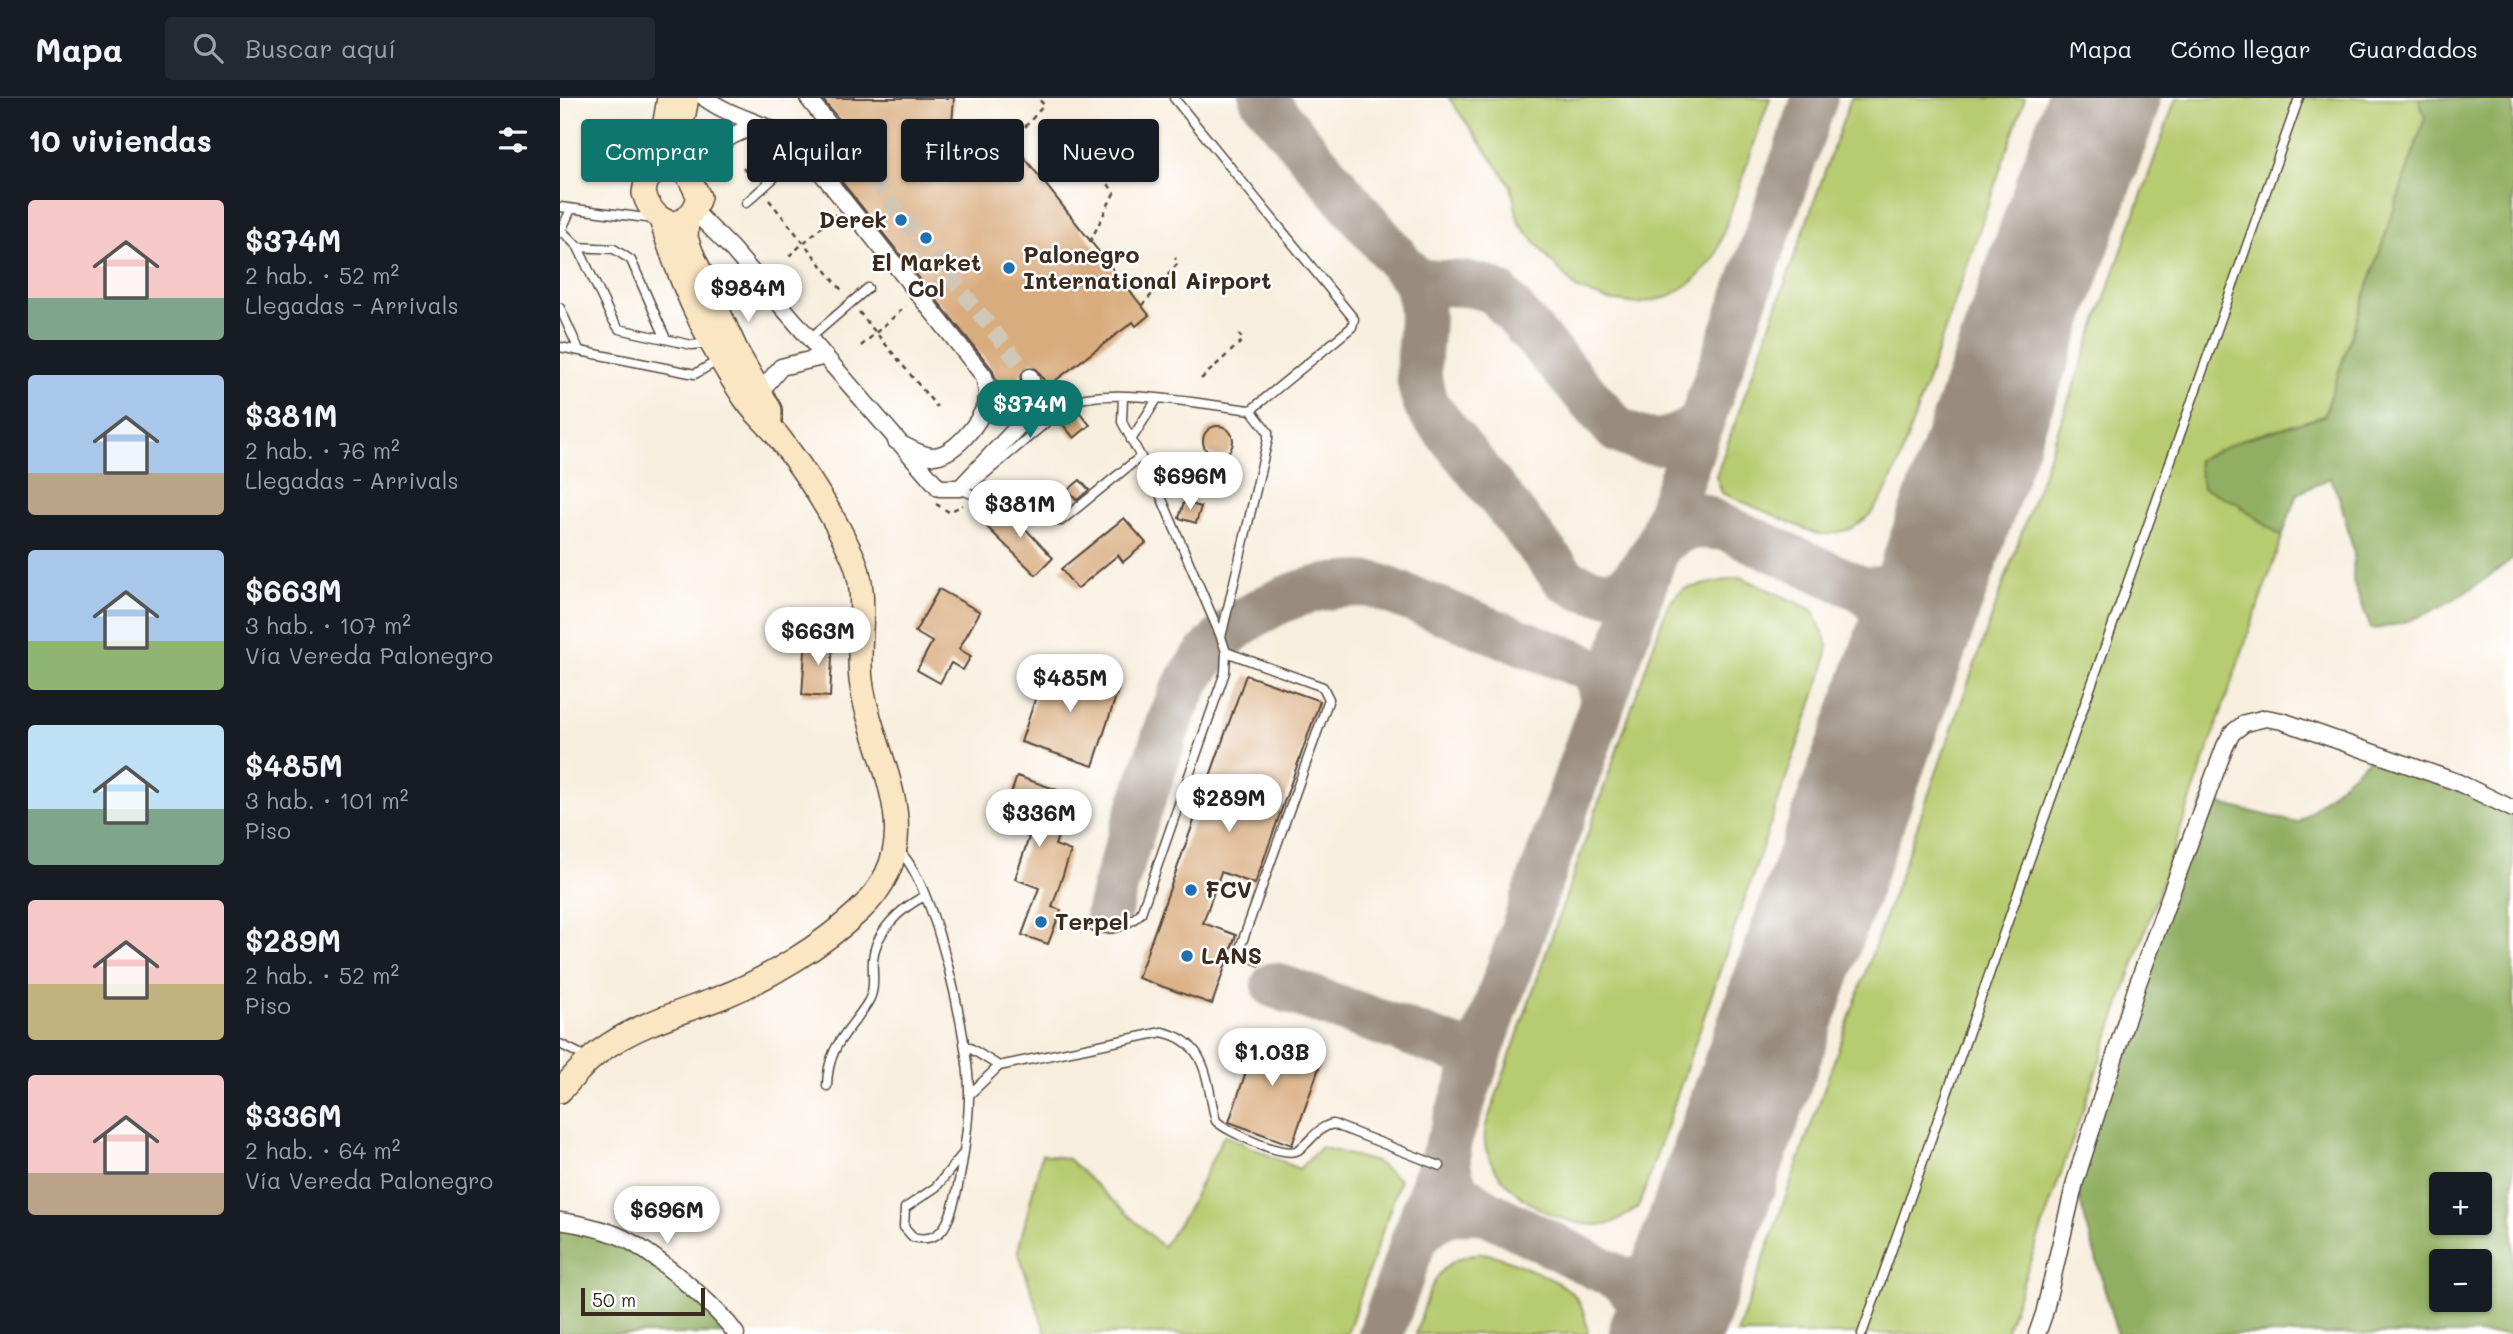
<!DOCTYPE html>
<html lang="es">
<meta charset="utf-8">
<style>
body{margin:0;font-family:Mali,sans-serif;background:#242831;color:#f1f3f6;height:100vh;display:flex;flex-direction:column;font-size:26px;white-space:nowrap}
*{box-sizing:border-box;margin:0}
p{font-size:23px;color:#9ea1a6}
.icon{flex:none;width:38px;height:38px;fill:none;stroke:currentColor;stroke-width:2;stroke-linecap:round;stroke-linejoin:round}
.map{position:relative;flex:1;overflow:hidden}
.drawer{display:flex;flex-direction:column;background:#171b24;width:560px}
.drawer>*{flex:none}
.hud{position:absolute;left:21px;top:21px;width:665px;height:63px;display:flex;gap:14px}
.buttons{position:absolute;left:1869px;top:1074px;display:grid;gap:14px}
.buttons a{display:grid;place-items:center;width:63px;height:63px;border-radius:7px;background:#171b24;box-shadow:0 2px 5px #0004;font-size:35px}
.scale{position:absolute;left:21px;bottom:18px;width:124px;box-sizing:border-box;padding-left:7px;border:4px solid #3b2a1e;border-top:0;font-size:19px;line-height:24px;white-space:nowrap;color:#3b2a1e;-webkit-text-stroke:5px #fff;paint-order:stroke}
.price{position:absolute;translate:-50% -60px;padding:0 16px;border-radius:24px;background:#fff;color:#222;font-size:23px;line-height:46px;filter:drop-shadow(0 2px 4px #0008)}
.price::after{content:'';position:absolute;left:50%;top:42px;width:21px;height:16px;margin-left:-10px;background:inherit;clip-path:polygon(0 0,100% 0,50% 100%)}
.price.selected{background:#0f766e;color:#fff}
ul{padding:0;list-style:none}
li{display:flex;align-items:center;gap:21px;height:175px;padding:0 28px}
li span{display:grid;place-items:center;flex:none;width:196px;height:140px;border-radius:7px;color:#555}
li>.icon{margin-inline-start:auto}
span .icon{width:84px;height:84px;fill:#fffc;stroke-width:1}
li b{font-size:30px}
h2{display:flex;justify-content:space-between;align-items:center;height:84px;padding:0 28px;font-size:30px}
.chip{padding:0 24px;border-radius:7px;background:#171b24;box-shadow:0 2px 5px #0004;font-size:24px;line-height:63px}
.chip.selected{background:#0f766e;color:#fff}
header{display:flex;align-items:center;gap:42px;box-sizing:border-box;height:98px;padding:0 35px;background:#171b24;border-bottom:2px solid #363941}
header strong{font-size:33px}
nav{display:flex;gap:38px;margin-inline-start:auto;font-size:24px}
.search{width:490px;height:63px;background:#242831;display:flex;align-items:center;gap:18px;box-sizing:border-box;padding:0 24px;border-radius:7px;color:#9ea1a6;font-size:26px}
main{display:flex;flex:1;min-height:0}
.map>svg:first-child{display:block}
</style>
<header>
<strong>Mapa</strong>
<div class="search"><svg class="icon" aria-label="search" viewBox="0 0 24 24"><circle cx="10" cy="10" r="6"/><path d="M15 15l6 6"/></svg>Buscar aquí</div>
<nav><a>Mapa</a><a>Cómo llegar</a><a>Guardados</a></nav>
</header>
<main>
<section class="drawer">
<h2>10 viviendas<svg class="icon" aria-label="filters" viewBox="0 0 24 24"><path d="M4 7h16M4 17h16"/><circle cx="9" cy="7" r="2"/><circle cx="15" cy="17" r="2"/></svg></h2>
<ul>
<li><span style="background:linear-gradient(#f6c9c9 70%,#7fa58c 0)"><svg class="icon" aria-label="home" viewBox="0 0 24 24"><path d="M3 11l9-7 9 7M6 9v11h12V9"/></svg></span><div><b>$374M</b><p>2 hab. · 52 m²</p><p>Llegadas - Arrivals</p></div></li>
<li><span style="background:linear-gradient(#a9c7e8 70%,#b9a48a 0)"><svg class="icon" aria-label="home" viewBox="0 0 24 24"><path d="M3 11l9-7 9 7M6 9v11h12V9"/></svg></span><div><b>$381M</b><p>2 hab. · 76 m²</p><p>Llegadas - Arrivals</p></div></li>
<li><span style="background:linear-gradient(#a9c7e8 65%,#8fb573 0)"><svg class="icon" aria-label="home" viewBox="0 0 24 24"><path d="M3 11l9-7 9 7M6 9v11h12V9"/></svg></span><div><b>$663M</b><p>3 hab. · 107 m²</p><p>Vía Vereda Palonegro</p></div></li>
<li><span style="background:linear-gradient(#bfe0f5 60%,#7fa58c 0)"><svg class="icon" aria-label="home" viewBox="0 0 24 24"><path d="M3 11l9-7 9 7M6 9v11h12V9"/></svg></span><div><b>$485M</b><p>3 hab. · 101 m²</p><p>Piso</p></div></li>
<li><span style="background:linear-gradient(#f6c9c9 60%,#c2b280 0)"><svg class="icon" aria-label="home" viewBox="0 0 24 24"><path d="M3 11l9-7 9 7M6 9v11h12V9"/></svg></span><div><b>$289M</b><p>2 hab. · 52 m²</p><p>Piso</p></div></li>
<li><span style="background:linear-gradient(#f6c9c9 70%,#b9a48a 0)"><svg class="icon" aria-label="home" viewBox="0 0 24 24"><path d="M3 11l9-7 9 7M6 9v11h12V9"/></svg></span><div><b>$336M</b><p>2 hab. · 64 m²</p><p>Vía Vereda Palonegro</p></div></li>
</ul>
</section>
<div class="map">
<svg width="1953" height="1236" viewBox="0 0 1953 1236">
<rect width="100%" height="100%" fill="#fff"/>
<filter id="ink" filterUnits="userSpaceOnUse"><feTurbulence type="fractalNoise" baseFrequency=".0143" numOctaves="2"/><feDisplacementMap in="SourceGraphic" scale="14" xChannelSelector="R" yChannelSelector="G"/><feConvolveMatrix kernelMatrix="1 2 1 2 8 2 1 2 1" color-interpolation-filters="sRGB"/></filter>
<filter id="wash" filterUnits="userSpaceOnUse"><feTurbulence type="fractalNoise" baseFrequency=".00686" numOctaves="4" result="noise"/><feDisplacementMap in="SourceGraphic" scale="28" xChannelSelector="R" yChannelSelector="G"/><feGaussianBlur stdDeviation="1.57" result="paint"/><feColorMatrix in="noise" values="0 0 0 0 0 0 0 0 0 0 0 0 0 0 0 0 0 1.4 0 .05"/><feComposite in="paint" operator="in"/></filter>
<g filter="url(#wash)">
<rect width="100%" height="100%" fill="#f7eedd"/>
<path fill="#b7cb6f" stroke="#797a46" stroke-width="2" d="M889,0h321l-55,159 -21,24 -26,16 -30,7 -30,-4 -31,-11 -27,-29 -31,-37 -8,-37z
M1291,0h174l-127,367 -14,30 -15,21 -18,13 -21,5h-13l-95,-41 -6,-17z
M1616,0h243l6,20 -101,298 -80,23 -41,49 33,15 46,34 -277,797h-268z
M1180,479l73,33 15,35 -4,23 -185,538c-11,8 -23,18 -38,19 -43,2 -103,-32 -115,-76 -2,-6 -1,-14 -1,-21l183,-524 15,-15z
M664,1037l75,34 22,-22 55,15 24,18 -53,154h-301l-28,-83 24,-97 26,5 95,88 24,-36z
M922,1155c17,1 79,28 90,40 11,12 14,26 16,41h-172c13,-40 16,-76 66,-81z"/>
<path fill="#91af62" stroke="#666c40" stroke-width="2" fill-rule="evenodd" d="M1859,0h94v460c-39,31 -92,67 -142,71l-18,-48 1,-28 -14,-54 -10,-21 -33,16 -15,43 -45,-34 -34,-15 -6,-28 47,-21 80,-23 101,-298z
M1816,655l137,56v525h-396l-42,-152 129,-382 94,23zM1881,1087h39v38h-39zM1881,1164h39v38h-39z
M0,1121l59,14 115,101h-174z"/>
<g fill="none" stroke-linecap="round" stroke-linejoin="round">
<path stroke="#998c7e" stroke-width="46" d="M702,0l153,182c29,7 55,-2 83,14l118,135c34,19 52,16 84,-5
M855,182c19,49 -10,79 13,128l138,172c77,38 67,-25 111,-48 16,-8 32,-6 48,-4
M1137,417l167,75
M1340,578c-2,-34 -10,-63 -36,-86 10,-2 23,-2 33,-6 31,-13 46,-46 60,-73
M548,816c11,-47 27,-92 43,-137 11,-33 21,-68 39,-99 39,-62 112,-99 185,-93l211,82 11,10 6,23
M714,887l204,72
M927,1114l137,69
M853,1143c22,-27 39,-33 74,-29 -34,-19 -41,-30 -39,-69
M821,1236l434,-1236
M1094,1236l-7,-24 -23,-29c30,-4 54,-9 73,-34"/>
<path stroke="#998c7e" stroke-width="112" d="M1105,1236l439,-1236"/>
</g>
<g id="blocks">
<path fill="#d9ac7e" d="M261,0h133l-3,39 61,5 137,173 -13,11 -3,-4 -85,64 -12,-17 -10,-2 -6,7 1,10 -13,11 -12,-15 -4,-11 -167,-208 11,-11 13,-1 3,-14z
M505,296l1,12 10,2 14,17 -16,13 -15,-18 2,-7 -8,-10z
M643 343a15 15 0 1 1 30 0a15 15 0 1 1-30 0Z
M520,382l9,10 -12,10 -9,-10z
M624,404l17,5 -5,16 -17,-5z
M452,406l12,13 -5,5 34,36 -17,17 -49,-48z
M564,420l22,25 -23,19 -5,-7 -41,34 -16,-20z
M379,491l41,23 -21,37 12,7 -8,14 -12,-7 -11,20 -23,-13 15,-28 -17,-10z
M246,539l27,2 -3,58 -28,-2z
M487,565l72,24 -26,79 -72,-24z
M686,577l74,26 -65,183 -34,-12 -18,51 33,12 -24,69 -74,-26z
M457,678l55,19 -17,50 16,6 -19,56 9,3 -13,34 -26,-9 17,-47 -24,-9 14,-42 -29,-10z
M674,933l87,31 -29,83 -63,-23 20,-59 -24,-8z"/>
</g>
</g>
<g filter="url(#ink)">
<use href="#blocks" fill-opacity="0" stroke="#57473b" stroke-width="2"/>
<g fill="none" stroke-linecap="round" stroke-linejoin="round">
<path stroke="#d1c7b7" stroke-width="16" stroke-dasharray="16 8" stroke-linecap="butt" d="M284,45l186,234"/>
<defs>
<path id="lane" d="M614,0l180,221 -2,8 -101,83
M186,105l58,-52
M0,109l94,12
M2,133l16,16 33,70 8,12 73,16 18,-2
M0,135l11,-24
M18,149l36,2 17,11 35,79
M0,210l19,42
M248,242l60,-52
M0,249l135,27 24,-14
M511,304c41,-16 135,3 180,8l17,22v7l-47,198
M477,305l12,5
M571,342l26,-41
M413,386l82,-69
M400,390c22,17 40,-4 63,6 15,6 20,29 38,27l79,-64
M666,554l97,35 6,12 -89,249 4,7 15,6
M337,751c38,31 73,195 72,246 0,26 -10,116 -27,135 -7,8 -18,10 -29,7l-9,-10 1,-19 31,-21 26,-32
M530,828c21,6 35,2 51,-13l84,-241 1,-20 -5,-15 -65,-152 -34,-63 1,-25
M0,946l28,14
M405,947l34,21
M267,988c1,-42 21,-52 41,-84 8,-13 4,-28 5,-42 2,-29 29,-53 52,-64
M409,997l30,-29 163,-34c48,10 44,53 54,89 10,10 69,38 82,29 13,-8 19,-23 35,-26l107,42
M1302,1236l437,-1236"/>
<path id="street" d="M145,0c31,23 71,25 99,53l180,225c2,9 4,18 2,27 -6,20 -32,53 -54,53 -12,-1 -25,-9 -36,-15
M248,0l34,43
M128,77c23,-25 41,-45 75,-49
M135,114l37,37 207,239h21l71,-75 6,-15 -7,-21
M200,294l21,-25 41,-10
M0,1123c20,3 40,7 59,15 31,13 98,70 117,98
M1477,1236l7,-20 31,-132 63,-199 87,-237 7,-13 13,-10 21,-5 16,3 175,61 56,27"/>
<path id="secondary" d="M116,56l11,-56
M115,69l13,8 11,22c-11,38 -45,31 -55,-4 2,-20 13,-24 31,-26z
M97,71l12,-71
M127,122l-1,18 6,16 46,100 32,56v13
M0,993c15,-16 30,-34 49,-46 35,-23 74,-33 113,-48 47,-19 100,-51 137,-86 78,-73 12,-151 2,-231 -5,-42 10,-87 -10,-127 -19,-40 -44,-79 -71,-114 -11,-15 -26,-26 -36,-42 -37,-55 -64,-115 -83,-177"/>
</defs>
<use href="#lane" stroke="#57473b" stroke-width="11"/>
<use href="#street" stroke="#57473b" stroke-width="19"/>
<use href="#secondary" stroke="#57473b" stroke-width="26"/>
<path stroke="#57473b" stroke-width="2.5" stroke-dasharray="5 5" stroke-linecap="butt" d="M452,44l32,-37 -6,-7
M183,70l11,13
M209,102l75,93
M530,144l24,-49 -11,-17
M229,158l47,-42
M582,208l36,-43 -3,-5
M299,214l78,95
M301,248l45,-40
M641,281l42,-39 -6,-8
M443,292l4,6h14
M376,406l13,8 14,-7"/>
<use href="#lane" stroke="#fff" stroke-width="8"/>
<use href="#street" stroke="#fff" stroke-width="16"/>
<use href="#secondary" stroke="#fbe6c4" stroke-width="23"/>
</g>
</g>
<g fill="#1f6fb2" stroke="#fff" stroke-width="2.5">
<circle cx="341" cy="122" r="7"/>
<circle cx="366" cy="140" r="7"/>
<circle cx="449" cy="170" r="7"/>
<circle cx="631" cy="792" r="7"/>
<circle cx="481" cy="824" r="7"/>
<circle cx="627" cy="858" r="7"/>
</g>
<g text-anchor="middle" stroke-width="5" stroke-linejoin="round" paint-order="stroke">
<g font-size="23" font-weight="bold" fill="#3b2a1e" stroke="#fff" text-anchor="start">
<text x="327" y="130" text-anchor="end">Derek</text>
<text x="463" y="165">Palonegro<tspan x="463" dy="26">International Airport</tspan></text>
<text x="366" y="173" text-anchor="middle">El Market<tspan x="366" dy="26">Col</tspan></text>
<text x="645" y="800">FCV</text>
<text x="495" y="832">Terpel</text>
<text x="641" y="866">LANS</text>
</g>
</g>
</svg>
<div class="buttons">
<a>+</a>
<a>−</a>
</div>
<div class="scale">50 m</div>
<b class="price" style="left:188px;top:226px">$984M</b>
<b class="price selected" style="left:470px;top:342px">$374M</b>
<b class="price" style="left:630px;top:414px">$696M</b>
<b class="price" style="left:460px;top:442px">$381M</b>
<b class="price" style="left:258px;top:569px">$663M</b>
<b class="price" style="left:510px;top:616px">$485M</b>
<b class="price" style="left:669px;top:736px">$289M</b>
<b class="price" style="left:479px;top:751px">$336M</b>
<b class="price" style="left:712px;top:990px">$1.03B</b>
<b class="price" style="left:107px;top:1148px">$696M</b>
<div class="hud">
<a class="chip selected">Comprar</a>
<a class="chip">Alquilar</a>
<a class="chip">Filtros</a>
<a class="chip">Nuevo</a>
</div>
</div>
</main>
